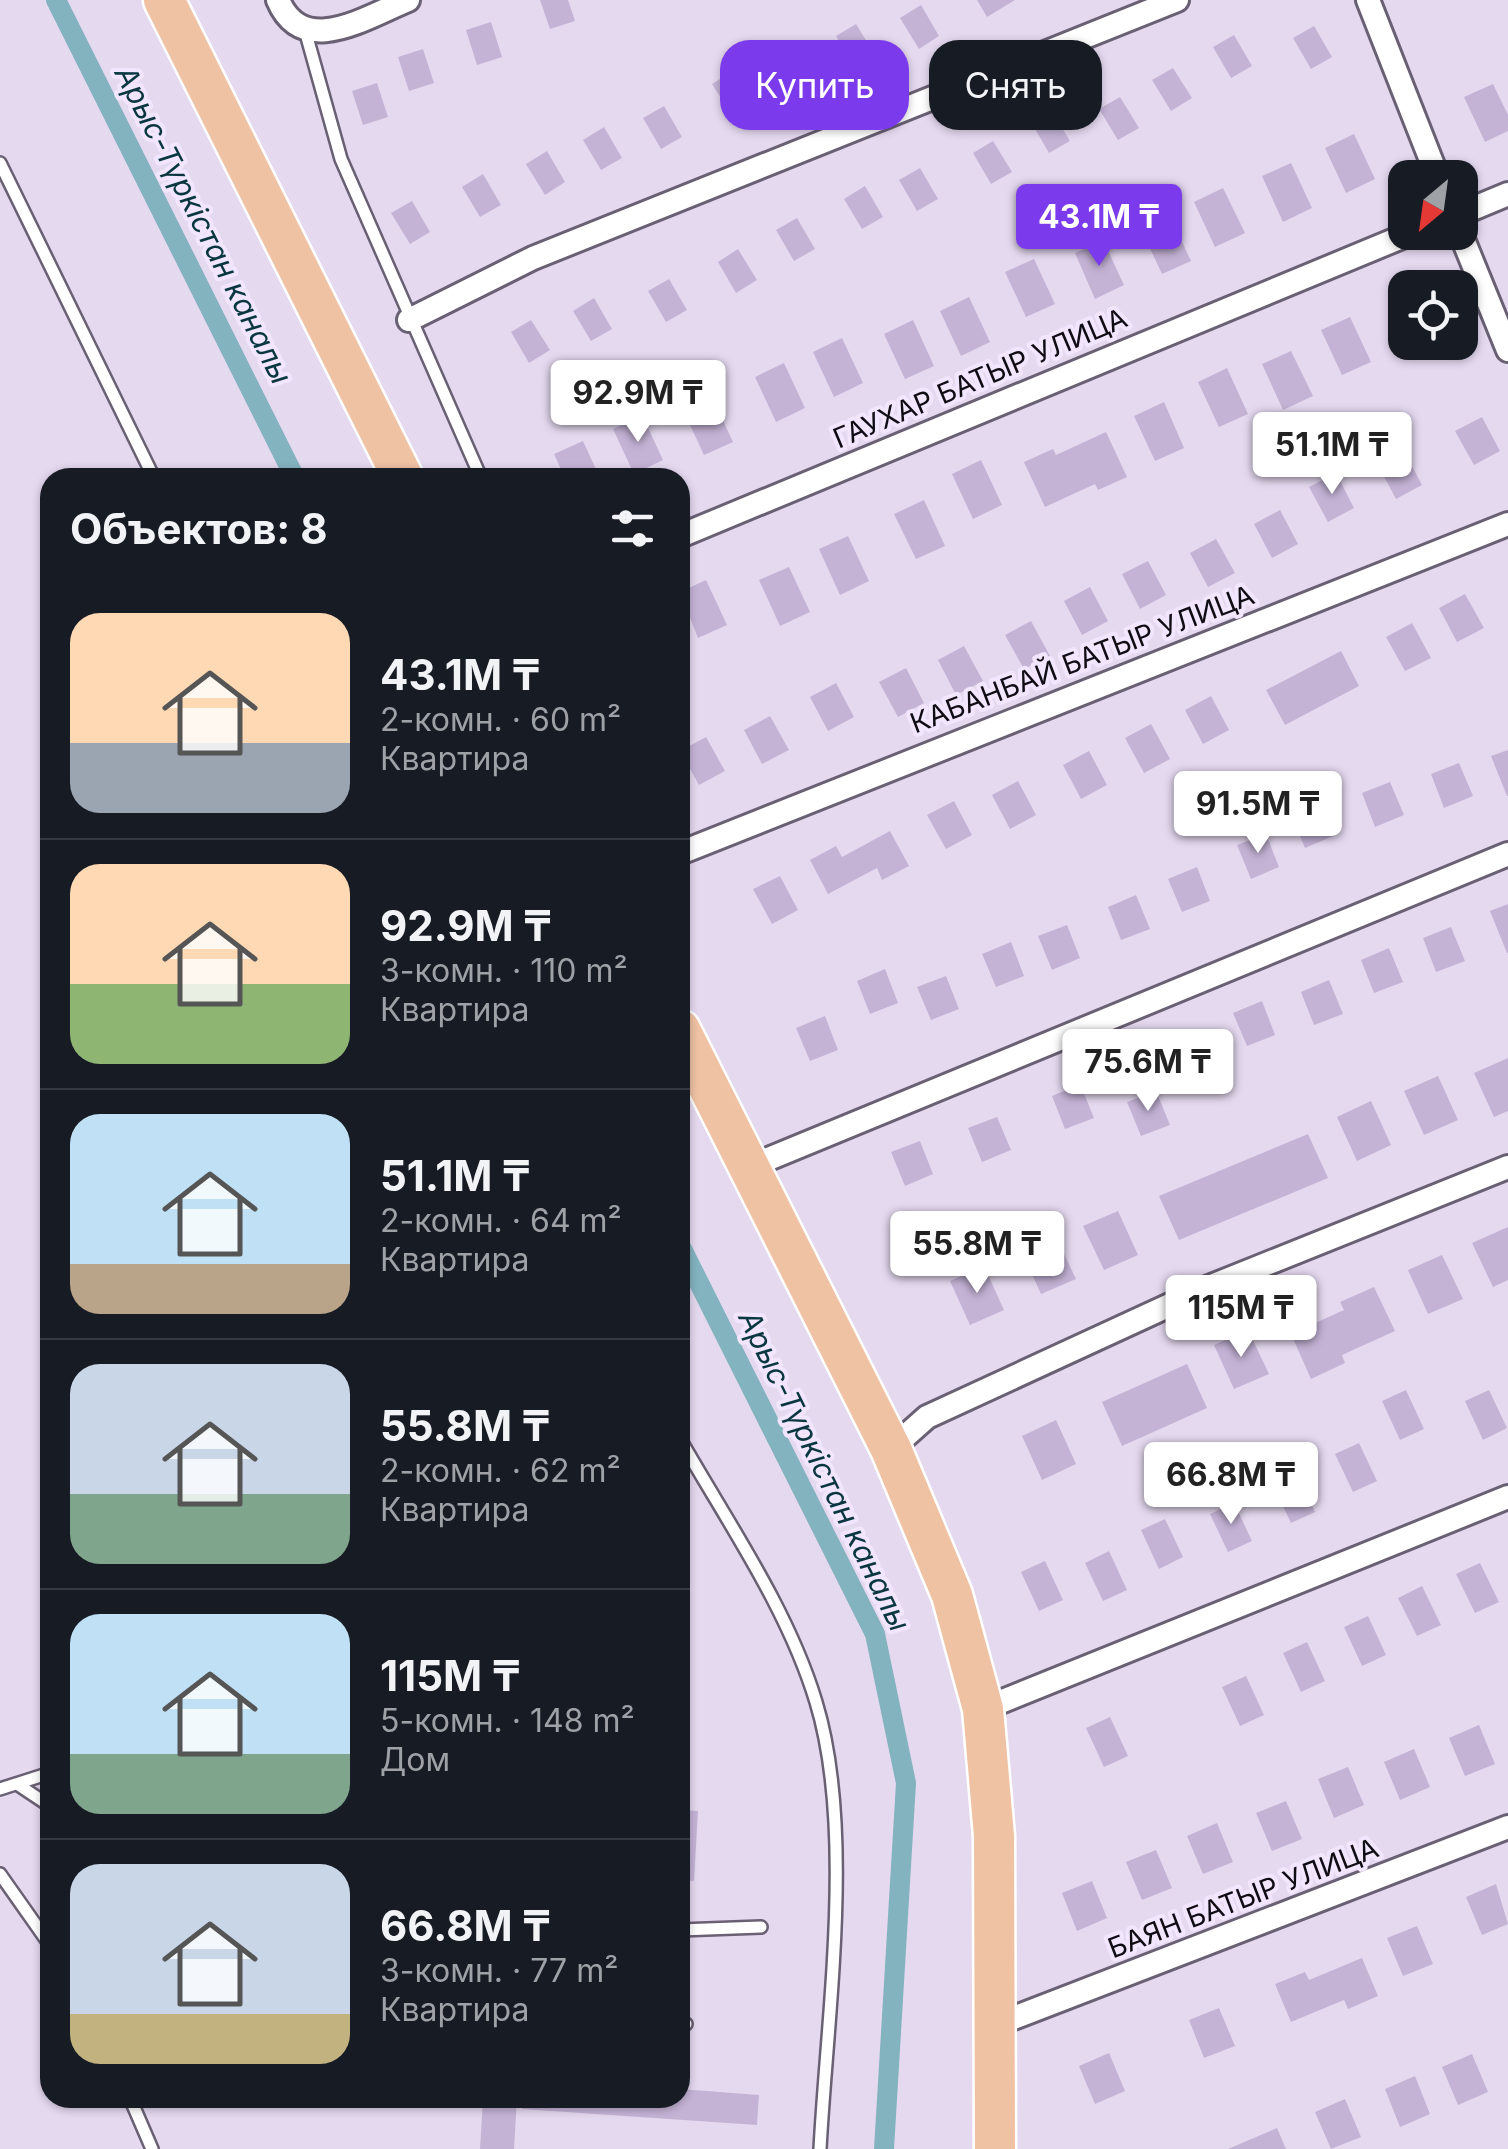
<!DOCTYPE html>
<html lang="ru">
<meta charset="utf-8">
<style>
body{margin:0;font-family:Inter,sans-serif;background:#242831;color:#f1f3f6;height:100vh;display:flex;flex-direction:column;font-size:38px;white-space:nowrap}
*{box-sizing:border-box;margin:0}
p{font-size:32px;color:#9ea1a6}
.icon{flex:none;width:55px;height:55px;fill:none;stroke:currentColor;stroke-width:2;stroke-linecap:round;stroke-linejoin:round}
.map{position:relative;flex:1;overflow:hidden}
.details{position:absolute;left:40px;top:468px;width:650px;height:1640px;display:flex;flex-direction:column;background:#171b24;border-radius:30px;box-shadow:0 2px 8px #0004}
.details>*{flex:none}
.banner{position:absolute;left:720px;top:40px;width:638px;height:90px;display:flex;gap:20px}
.needle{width:65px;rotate:209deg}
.controls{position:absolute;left:1388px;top:160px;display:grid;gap:20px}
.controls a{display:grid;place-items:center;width:90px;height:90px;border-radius:20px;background:#171b24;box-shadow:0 2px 8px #0004;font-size:50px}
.price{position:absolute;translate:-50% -85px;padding:0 22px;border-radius:10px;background:#fff;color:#222;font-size:32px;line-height:65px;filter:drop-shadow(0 2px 5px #0008)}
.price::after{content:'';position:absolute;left:50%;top:60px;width:30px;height:22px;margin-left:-15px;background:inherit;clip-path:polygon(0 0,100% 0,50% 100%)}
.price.active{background:#7c3aed;color:#fff}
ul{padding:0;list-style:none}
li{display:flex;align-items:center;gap:30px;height:250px;padding:0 30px}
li+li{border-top:2px solid #363941}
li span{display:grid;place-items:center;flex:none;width:280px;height:200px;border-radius:30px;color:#555}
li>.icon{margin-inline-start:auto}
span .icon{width:120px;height:120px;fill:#fffc;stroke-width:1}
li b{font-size:42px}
h2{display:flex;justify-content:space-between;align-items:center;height:120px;padding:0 30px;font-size:42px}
.pill{padding:0 35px;border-radius:30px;background:#171b24;box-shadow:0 2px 8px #0004;font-size:35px;line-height:90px}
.pill.active{background:#7c3aed;color:#fff}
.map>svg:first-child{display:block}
</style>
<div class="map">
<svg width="1508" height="2149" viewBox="0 0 1508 2149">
<rect width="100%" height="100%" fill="#e5d9f0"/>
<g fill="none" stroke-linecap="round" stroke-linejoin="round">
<path stroke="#84b3c0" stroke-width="20" d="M56,0l239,478
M680,1245l195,389 31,149 -22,366"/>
</g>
<path fill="#c5b3d6" d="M540,0h28l7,21 -25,8z
M977,0h38l-28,17z
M921,5l18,31 -20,13 -19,-31z
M491,22l11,35 -25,8 -11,-35z
M856,24l19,31 -21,12 -18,-31z
M1314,26l18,31 -21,12 -18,-31z
M1234,35l18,31 -21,12 -18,-31z
M792,47l18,31 -21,12 -18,-31z
M423,49l11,34 -25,8 -11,-34z
M1173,68l19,30 -21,13 -19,-31z
M733,71l19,31 -21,12 -19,-30z
M377,83l11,34 -25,8 -11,-34z
M1493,84l15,31v16l-23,11 -21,-45z
M1120,97l19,31 -21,12 -19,-31z
M664,106l18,31 -21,12 -18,-31z
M1051,110l19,31 -21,12 -18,-31z
M604,127l18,31 -21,12 -18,-30z
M1354,134l21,45 -29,14 -21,-45z
M993,141l19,31 -21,12 -18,-31z
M547,151l18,31 -20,13 -19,-31z
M1291,163l21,45 -29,14 -21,-46z
M920,168l18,31 -21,12 -18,-31z
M483,174l18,31 -21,12 -18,-30z
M865,186l18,31 -21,12 -18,-30z
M1223,188l22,45 -30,14 -21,-45z
M412,201l18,31 -20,12 -19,-31z
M1170,216l21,45 -29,13 -21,-45z
M797,218l18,31 -21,12 -18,-31z
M1103,240l21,45 -29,14 -20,-46z
M738,249l19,31 -21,13 -18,-31z
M1034,259l21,45 -29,13 -21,-45z
M669,279l18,31 -21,12 -18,-31z
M969,297l21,45 -29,14 -21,-45z
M594,298l18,31 -21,12 -18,-30z
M1350,317l21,45 -29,13 -21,-45z
M531,320l19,30 -21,13 -18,-31z
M913,320l21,46 -29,13 -21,-45z
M842,338l21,45 -29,14 -21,-45z
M1291,351l22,45 -30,14 -21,-46z
M784,363l21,45 -29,14 -21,-45z
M1227,368l21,46 -29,13 -21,-45z
M712,397l21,45 -29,13 -21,-45z
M1164,402l20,46 -29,13 -21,-45z
M642,415l21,45 -29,14 -21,-45z
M1482,417l18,34 -26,14 -19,-34z
M1106,432l21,45 -29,13 -3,-6 -50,23 -21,-45 29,-13 3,6z
M583,441l17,37h-35l-11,-24z
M1404,451l18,34 -26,14 -18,-34z
M981,460l21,45 -29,14 -21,-45z
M1336,473l18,35 -26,14 -19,-35z
M924,500l21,46 -29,13 -22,-45z
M1280,510l18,34 -26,14 -18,-34z
M848,536l21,45 -29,14 -21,-46z
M1216,539l19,34 -27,14 -18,-34z
M1148,561l18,34 -26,14 -18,-35z
M789,567l21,45 -30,14 -21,-46z
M706,580l21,45 -29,13 -18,-46z
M1090,587l18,34 -26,14 -18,-34z
M1465,594l19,34 -27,14 -18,-34z
M1031,621l19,35 -26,13 -19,-34z
M1412,623l19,35 -26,13 -19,-34z
M964,646l19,35 -27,14 -18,-35z
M1341,651l18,35 -74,39 -19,-35z
M906,668l18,35 -26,14 -19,-35z
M836,683l18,34 -26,14 -18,-34z
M1211,696l18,34 -26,14 -18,-34z
M770,716l19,34 -27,14 -18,-34z
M1151,724l19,35 -26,14 -19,-35z
M706,737l19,34 -26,14 -19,-34z
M1508,750v46h-1l-16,-40z
M1089,751l18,34 -26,14 -18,-34z
M1459,763l14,33 -29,12 -13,-34z
M1018,781l18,34 -26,14 -18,-34z
M1390,782l14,33 -29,12 -13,-34z
M954,801l18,34 -26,14 -19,-34z
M1320,803l13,33 -28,12 -14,-34z
M890,831l19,35 -27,14 -5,-12 -49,26 -18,-34 26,-14 6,11z
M1266,834l13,33 -28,12 -14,-34z
M1197,867l13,34 -28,11 -14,-33z
M780,876l18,34 -26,14 -19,-35z
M1136,895l14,34 -29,11 -13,-33z
M1508,904v49h-1l-17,-42z
M1067,925l13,33 -28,12 -14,-34z
M1451,927l14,34 -29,11 -13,-34z
M1011,942l13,34 -28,11 -14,-33z
M1389,948l14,34 -29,11 -13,-33z
M885,969l13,34 -28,11 -13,-33z
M946,976l13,33 -28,11 -14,-33z
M1329,980l14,34 -29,11 -13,-33z
M1262,1001l13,34 -28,11 -14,-33z
M825,1016l13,34 -28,11 -14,-33z
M1193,1030l13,33 -28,11 -14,-33z
M1508,1058v53l-14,6 -20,-44z
M1438,1076l20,44 -34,15 -20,-44z
M1080,1084l14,34 -29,11 -13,-33z
M1156,1091l14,34 -29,11 -14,-34z
M1371,1101l20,44 -34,16 -20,-44z
M997,1117l14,33 -29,12 -14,-34z
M1308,1134l20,44 -149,62 -20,-44z
M920,1141l13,33 -28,12 -14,-34z
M1118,1211l20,44 -34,15 -21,-44z
M1508,1227v53l-15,7 -21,-44z
M1055,1235l21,44 -35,15 -20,-44z
M1442,1255l21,44 -35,15 -20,-44z
M984,1266l20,44 -34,15 -20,-44z
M1374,1287l21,44 -53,24 3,8 -34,16 -20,-45 53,-24 -4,-8z
M1248,1330l21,44 -35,15 -20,-44z
M1187,1364l20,44 -85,38 -20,-44z
M1406,1390l18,39 -24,11 -18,-39z
M1489,1390l18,38 -24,12 -18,-39z
M1056,1420l20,44 -34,16 -20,-44z
M1359,1443l18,38 -24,11 -18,-38z
M1297,1473l18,39 -24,11 -18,-38z
M1234,1503l18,38 -24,11 -18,-38z
M1165,1519l18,38 -24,12 -18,-39z
M1109,1551l18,39 -24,11 -18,-38z
M1045,1561l18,39 -24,11 -18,-39z
M1480,1563l19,39 -24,11 -19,-39z
M1422,1586l19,39 -24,11 -19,-38z
M1368,1616l18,39 -24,11 -18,-39z
M1307,1642l18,39 -24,11 -18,-39z
M1246,1676l18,39 -24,11 -18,-39z
M1110,1717l18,39 -24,11 -18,-39z
M1479,1725l16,39 -30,12 -16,-38z
M1414,1749l16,38 -30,13 -16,-38z
M1348,1767l16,38 -30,13 -16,-39z
M1286,1801l16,38 -30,12 -16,-38z
M680,1810l18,1 -4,70 -14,-1z
M1217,1823l16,39 -30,12 -16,-38z
M1156,1850l16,38 -30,12 -16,-38z
M1092,1881l15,37 -30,13 -15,-38z
M1496,1884l12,40 -26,11 -16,-38z
M1417,1926l16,38 -30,12 -16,-38z
M1362,1958l16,38 -30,13 -4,-9 -53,22 -16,-38 30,-12 4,8z
M1219,2008l16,38 -31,12 -15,-38z
M1109,2053l16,38 -30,13 -16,-38z
M1472,2054l16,38 -30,13 -16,-38z
M1415,2076l15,38 -30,13 -15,-38z
M680,2089l79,6 -2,30 -235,-16v-11h158z
M483,2098h34l-3,51h-34z
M1345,2099l16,38 -30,12 -16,-37z
M1277,2128l9,21h-58z"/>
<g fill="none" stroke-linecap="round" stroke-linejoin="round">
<defs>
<path id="lane" d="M305,30l36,129 140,319
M0,163l154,315
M680,1439c48,84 108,170 136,263 39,128 11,313 4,447
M17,1784l33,22
M0,1789l50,-16
M0,1874l50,71
M680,1930l81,-3
M680,2024h6
M130,2098l22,51"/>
<path id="street" d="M278,0c25,59 88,17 130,0
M1368,0l70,178
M1460,214l48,-20
M1460,232l48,118
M409,320l124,-62 644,-258
M680,536l734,-304
M680,853l828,-329
M749,1167l759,-313
M891,1449l36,-32 282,-130 299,-120
M983,1709l525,-212
M998,2024l510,-197"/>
<path id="highway" d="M164,0l239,478
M680,1030l211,419 61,146 31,114 11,127 1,313"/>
</defs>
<use href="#lane" stroke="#6a6074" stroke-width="16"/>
<use href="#street" stroke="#6a6074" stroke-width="28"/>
<use href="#highway" stroke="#fff" stroke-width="45"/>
<use href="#lane" stroke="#fff" stroke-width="11"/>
<use href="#street" stroke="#fff" stroke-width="22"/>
<use href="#highway" stroke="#f0c2a4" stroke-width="40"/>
</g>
<g text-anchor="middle" stroke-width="8" stroke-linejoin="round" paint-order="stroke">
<g font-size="28" fill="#100c14" stroke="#f2e6fe">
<text transform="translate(980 378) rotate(-23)" y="10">ГАУХАР БАТЫР УЛИЦА</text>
<text transform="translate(1082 659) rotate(-21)" y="10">КАБАНБАЙ БАТЫР УЛИЦА</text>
<text transform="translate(1243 1898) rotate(-21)" y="10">БАЯН БАТЫР УЛИЦА</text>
</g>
<g font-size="30" font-style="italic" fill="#093641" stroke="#f2e6fe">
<text transform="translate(203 225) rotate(63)" y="10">Арыс-Түркістан каналы</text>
<text transform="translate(824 1471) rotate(64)" y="10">Арыс-Түркістан каналы</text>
</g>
</g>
</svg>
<div class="controls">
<a><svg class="needle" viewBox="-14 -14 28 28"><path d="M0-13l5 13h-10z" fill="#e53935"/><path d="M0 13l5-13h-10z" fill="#9ea1a6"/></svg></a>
<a><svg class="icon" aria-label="locate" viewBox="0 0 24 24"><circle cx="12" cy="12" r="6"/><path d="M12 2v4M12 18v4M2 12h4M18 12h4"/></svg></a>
</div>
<b class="price active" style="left:1099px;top:269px">43.1M ₸</b>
<b class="price" style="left:638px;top:445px">92.9M ₸</b>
<b class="price" style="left:1332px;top:497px">51.1M ₸</b>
<b class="price" style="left:1258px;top:856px">91.5M ₸</b>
<b class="price" style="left:1148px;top:1114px">75.6M ₸</b>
<b class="price" style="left:977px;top:1296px">55.8M ₸</b>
<b class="price" style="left:1241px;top:1360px">115M ₸</b>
<b class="price" style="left:1231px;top:1527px">66.8M ₸</b>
<div class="banner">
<a class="pill active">Купить</a>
<a class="pill">Снять</a>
</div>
<section class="details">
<h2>Объектов: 8<svg class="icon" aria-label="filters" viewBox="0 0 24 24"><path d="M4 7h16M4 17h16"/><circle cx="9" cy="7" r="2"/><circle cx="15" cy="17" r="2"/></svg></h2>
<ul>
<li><span style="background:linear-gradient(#ffd9b3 65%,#9aa5b1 0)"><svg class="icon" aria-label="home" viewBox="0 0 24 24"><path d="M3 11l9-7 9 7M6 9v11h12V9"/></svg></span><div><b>43.1M ₸</b><p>2-комн. · 60 m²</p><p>Квартира</p></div></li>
<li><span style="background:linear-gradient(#ffd9b3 60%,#8fb573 0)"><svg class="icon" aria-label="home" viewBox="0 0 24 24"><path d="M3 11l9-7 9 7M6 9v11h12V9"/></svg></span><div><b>92.9M ₸</b><p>3-комн. · 110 m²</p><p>Квартира</p></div></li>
<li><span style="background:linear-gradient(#bfe0f5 75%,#b9a48a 0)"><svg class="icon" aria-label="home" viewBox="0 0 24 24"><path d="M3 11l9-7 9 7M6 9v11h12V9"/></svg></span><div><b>51.1M ₸</b><p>2-комн. · 64 m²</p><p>Квартира</p></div></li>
<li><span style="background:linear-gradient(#c9d6e8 65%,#7fa58c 0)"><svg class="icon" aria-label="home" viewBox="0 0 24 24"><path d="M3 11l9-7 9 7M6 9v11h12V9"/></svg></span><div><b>55.8M ₸</b><p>2-комн. · 62 m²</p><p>Квартира</p></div></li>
<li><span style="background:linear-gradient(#bfe0f5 70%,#7fa58c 0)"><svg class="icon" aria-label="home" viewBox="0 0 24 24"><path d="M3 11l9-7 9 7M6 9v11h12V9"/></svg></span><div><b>115M ₸</b><p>5-комн. · 148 m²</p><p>Дом</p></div></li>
<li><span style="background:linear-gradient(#c9d6e8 75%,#c2b280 0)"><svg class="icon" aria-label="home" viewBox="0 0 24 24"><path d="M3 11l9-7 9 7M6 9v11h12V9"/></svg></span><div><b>66.8M ₸</b><p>3-комн. · 77 m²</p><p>Квартира</p></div></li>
</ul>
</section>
</div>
